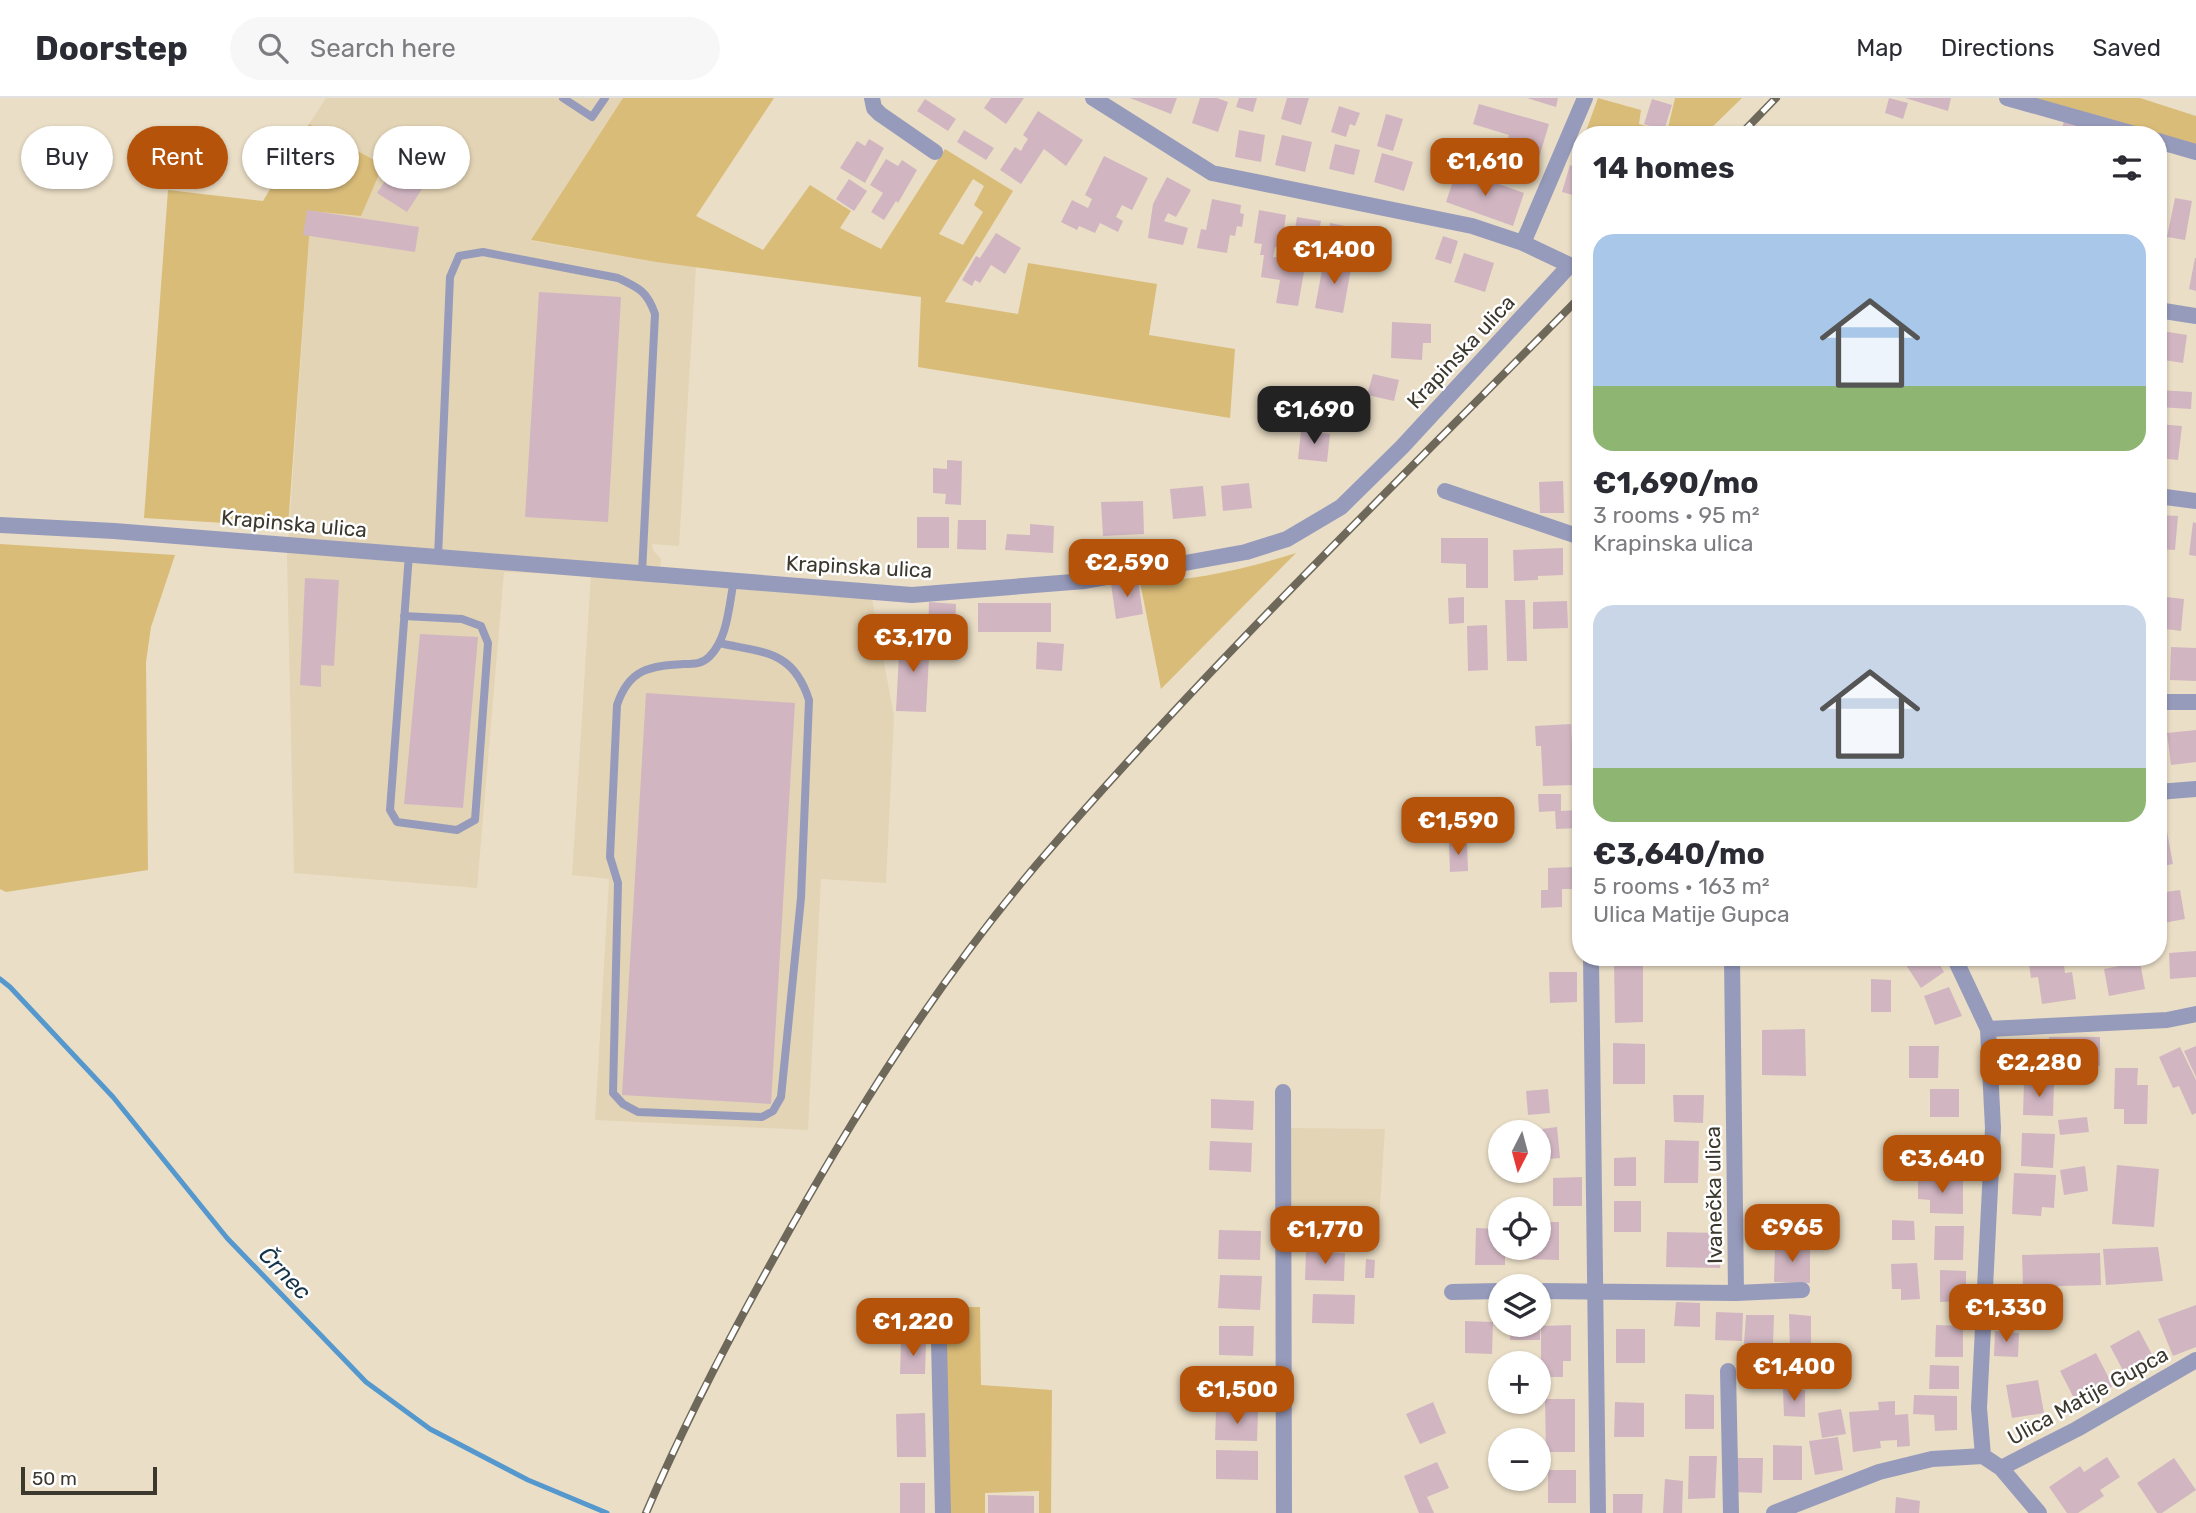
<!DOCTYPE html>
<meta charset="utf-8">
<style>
body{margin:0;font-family:Rubik,sans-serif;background:#f7f7f7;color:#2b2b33;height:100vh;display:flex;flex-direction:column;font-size:26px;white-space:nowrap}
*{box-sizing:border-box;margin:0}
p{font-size:23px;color:#7c7c81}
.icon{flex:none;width:38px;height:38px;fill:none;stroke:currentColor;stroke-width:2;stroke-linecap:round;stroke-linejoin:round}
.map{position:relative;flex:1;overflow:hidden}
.side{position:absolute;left:1572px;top:28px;width:595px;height:840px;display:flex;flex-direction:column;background:#fff;border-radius:28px;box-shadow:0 2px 5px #0004}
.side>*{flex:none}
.guide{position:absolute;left:21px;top:28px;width:665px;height:63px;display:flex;gap:14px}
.needle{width:46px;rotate:186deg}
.fabs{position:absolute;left:1488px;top:1022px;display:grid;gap:14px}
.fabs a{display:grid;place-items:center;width:63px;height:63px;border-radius:50%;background:#fff;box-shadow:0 2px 5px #0004;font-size:35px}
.scale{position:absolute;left:21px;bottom:18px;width:136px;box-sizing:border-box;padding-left:7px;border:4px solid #3c382e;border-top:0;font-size:19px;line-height:24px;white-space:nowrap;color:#3c382e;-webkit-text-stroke:5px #fff;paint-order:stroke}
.price{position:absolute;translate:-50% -60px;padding:0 16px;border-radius:14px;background:#b45309;color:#fff;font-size:23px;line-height:46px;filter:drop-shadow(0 2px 4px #0008)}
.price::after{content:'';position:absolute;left:50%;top:42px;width:21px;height:16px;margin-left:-10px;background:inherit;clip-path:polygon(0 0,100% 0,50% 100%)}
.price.on{background:#222;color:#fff}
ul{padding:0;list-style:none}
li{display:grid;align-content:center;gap:14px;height:371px;padding:0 21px}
li span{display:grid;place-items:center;height:217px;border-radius:21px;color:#555}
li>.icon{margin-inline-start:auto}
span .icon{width:126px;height:126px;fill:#fffc;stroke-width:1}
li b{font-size:30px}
h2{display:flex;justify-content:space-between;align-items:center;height:84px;padding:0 21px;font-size:30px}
.pill{padding:0 24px;border-radius:32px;background:#fff;box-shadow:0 2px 5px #0004;font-size:24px;line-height:63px}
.pill.on{background:#b45309;color:#fff}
header{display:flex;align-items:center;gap:42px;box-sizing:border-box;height:98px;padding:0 35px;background:#fff;border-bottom:2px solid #e1e1e2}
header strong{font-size:33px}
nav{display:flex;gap:38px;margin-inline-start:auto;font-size:24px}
.search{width:490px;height:63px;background:#f7f7f7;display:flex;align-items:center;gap:18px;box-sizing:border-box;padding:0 24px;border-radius:38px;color:#7c7c81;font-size:26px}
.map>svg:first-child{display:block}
</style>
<header>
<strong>Doorstep</strong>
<div class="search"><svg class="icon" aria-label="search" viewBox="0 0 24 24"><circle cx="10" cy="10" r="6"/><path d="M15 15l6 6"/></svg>Search here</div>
<nav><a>Map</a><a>Directions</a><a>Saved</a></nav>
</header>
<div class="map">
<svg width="2196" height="1415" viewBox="0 0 2196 1415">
<rect width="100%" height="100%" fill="#eadec6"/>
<path fill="#e3d4b5" d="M326,0h297l-91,143 124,21 40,4 -17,280 -27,-2 1,6 8,9 -3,24 214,16 22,117 -8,167 -65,-4 -13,251 -213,-10 14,-241 -37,-4 19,-300 -87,-3 -27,316 -183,-15 -7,-316 24,-346 72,-46 -74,-41z
M1291,1030l94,1 -6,93 -88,-1z"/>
<path fill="#dabc79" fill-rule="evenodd" d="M623,0h151l-78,118 67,34 47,-65 41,26 -11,17 41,21 64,-100 68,42 -68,111 73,12 10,-51 129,21 -8,51 86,14 -5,69 -312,-51 3,-70 -265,-35 -125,-22zM973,81l11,7 -10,19 9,7 -20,33 -24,-11z
M1598,0l43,12 -2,14 28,8 8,-34h67l-38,37h-104l-14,-4z
M2029,0h111l56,18v30z
M309,26l74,41 -22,51 -50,-5 -23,316 -144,-9 24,-328 95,11z
M0,446l175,11 -24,72 -5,35 2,208 -142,22 -6,-3z
M1296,455l-135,136 -21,-107c54,-1 105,-13 156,-29z
M942,1209h38l1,78 71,5 -1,123h-12v-22l-54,2v20h-35z"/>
<path fill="#5598cd" d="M1765,1107h15l-1,31 -14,-1z"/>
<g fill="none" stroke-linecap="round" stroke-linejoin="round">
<path stroke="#5598cd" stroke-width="5" d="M0,881l10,8 103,110 114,141 139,144 64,47 98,51 79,33"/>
</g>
<path fill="#d1b6c2" d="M991,0h33l-18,26 -22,-16z
M1130,0h47l-6,16z
M1200,0h17l11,4 -10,30 -26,-9z
M1239,0h18l-4,14 -17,-5z
M1287,0h22l-8,27 -20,-6z
M1527,0h31l-2,9z
M1889,0l19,5 -5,16 -18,-6z
M1905,0h46l-3,13z
M925,1l31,20 -8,12 -31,-20z
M1652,1l20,6 -8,26 -20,-7z
M1479,6l70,20 -11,37 -34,-10 5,-16 -36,-11z
M1339,8l21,7 -5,13 -5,-2 -4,13 -15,-5z
M1038,13l45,29 -17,26 -22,-17 -23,35 -21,-14 15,-23 6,4 3,-6 4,-6 -5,-4z
M1386,16l17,5 -10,32 -16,-5z
M2064,23l18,5 -3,9h-19z
M421,29l29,19 -43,66 -30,-19z
M964,32l30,18 -8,12 -29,-18z
M1239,32l26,5 -4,27 -26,-5z
M1282,37l30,7 -7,30 -30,-7z
M869,41l15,9 -19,35 -25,-15 17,-27 8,5z
M1335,46l25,6 -6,25 -25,-6z
M1382,55l31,9 -9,29 -30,-9z
M1104,58l44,22 -16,32 -10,-5 -6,12 7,4 -5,11 -18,-9 -5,10 -16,-7 -2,4 -16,-8 11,-22 16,8 4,-9 -7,-4z
M886,61l12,7 4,-6 15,10 -19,33 -2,-2 -12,19 -13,-8 12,-19 -13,-8z
M1570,67l10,4v28l-18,-5z
M1457,71l67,24 -11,33 -67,-24z
M1167,79l24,13 -15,27 -8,-4 -4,8 24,7 -5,17 -35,-7 5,-34z
M849,81l18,12 -13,20 -18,-12z
M2158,99l8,1 -6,29 -2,-1z
M2175,100l17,3 -7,39 -18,-3z
M1212,101l29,6 -1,8 4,1 -2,13 -5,-1 -2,10 -5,-1 -3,18 -30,-5 4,-19 5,1z
M307,112l112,17 -4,25 -112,-17z
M1259,112l27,5 -5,33 -6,-1 -2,10 11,1 -1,4 22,4 -7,40 -22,-3 4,-23 -19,-3 3,-22h-4l2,-11 -8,-1z
M1297,119l24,4 -5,25 -23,-4z
M1330,125l31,6 -2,14 6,2 -3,15 -38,-7z
M996,135l25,15 -16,26 -14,-9 -11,18 -5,-3 -3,6 -10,-6 14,-24 4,2z
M1443,138l15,5 -7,23 -16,-5z
M1464,155l30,10 -9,29 -31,-10z
M2195,160h1v33l-7,-2z
M1324,161l28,4 -9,50 -28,-5z
M539,194l82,5 -13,225 -83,-5z
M1392,224l39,2v19h-8l-1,17 -31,-2z
M2162,233l25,4 -4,28 -25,-4z
M1373,276l26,6 -5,21 -27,-6z
M1270,288l16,2 -3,23 -16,-2z
M1308,292l39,4 -3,32 -39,-4z
M2159,292l33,2 -1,17 -33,-2z
M2158,326l24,2 -4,34 -20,-2z
M1301,333l29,3 -3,28 -29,-3z
M947,362l15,1 -1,44 -16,-1 1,-10 -13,-1v-25l14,1z
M1563,383l1,32h-24l-1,-31z
M1249,385l3,25 -29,3 -2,-25z
M1203,388l3,30 -33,3 -3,-30z
M1143,403l1,33 -41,2 -2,-34z
M2158,417l20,1 -3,34 -17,-1z
M917,419h32v31h-32z
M958,422h28v30l-29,-1z
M2193,424l3,1v33l-7,-1z
M1030,426l24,2 -1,27 -48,-3 2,-16 23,1z
M1441,440h47v50h-22v-24l-25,-1z
M1563,450v27l-25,1v4l-24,1 -1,-31z
M305,480l34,2 -5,86 -13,-1v22l-21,-2z
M1138,482l5,34 -27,5 -5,-35z
M2158,498l26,3 -3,32 -23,-3z
M1464,499v26l-15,1 -1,-26z
M1505,502h20l2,61h-20z
M1567,503l1,27 -35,1v-27z
M929,504l27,2 -1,31 -27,-1z
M978,505h73v29h-73z
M1487,527l1,45 -20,1 -1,-45z
M420,536l58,3 -15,171 -59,-4z
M900,538l30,2 -4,74 -30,-1z
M1037,544l27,2 -2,27 -26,-2z
M2171,549l25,1v33l-26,-1z
M646,595l149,10 -24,401 -149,-9z
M1571,626l3,61 -31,1 -2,-40h-5l-1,-20z
M2196,632v32l-25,3 -4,-32z
M1538,696h23v17l17,-1 1,18 -23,1 -1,-18 -16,1z
M1470,710l1,28 -28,1 -1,-27z
M2167,734l6,32 -15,3v-34z
M1449,745h18l1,28 -18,1z
M1575,769l1,22h-14v18l-21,1v-18h7v-22z
M2180,792l5,29 -27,5v-31z
M2196,853v26l-26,2 -1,-26z
M1911,859h24l9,15 -23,16 -17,-26z
M2028,859h35l2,16 7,-1 4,27 -34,5 -4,-27 -7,1z
M1614,862h29v62l-28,1z
M2140,864l5,27 -36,7 -5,-27z
M1549,874h28v30l-27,1z
M1871,881l20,1v32h-20z
M1949,889l13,29 -27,9 -11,-29z
M1805,931l1,47 -44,-1v-45z
M2049,939h51v29h-51z
M1613,945l32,1v40h-32z
M1909,948h30l-1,32h-29z
M2196,948v31l-12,-26z
M2180,949l16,33v33l-4,2 -13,-29 -6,2 -14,-31z
M2115,970h23l-1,17h11l-1,39h-23v-15h-10z
M2024,984l30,1 -1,33 -30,-1z
M1548,991l2,24 -22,2 -2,-24z
M1930,991h29v28h-29z
M1673,997h31l-1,28 -29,-1z
M1211,1001l43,2 -1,29 -42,-2z
M2087,1019l2,15 -29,3 -2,-15z
M1557,1029l3,31 -22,2v-28h-19z
M2022,1035l33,1 -2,34 -32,-2z
M1665,1042l34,1 -1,42h-34z
M1210,1043l42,2 -1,29 -42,-2z
M1636,1059v29h-22v-28z
M2117,1067l42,4 -5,58 -42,-3z
M2085,1068l3,25 -24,4 -4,-25z
M2014,1075l42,2 -2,33 -12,-1 -1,9 -29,-2z
M1582,1079v29h-29v-28z
M1918,1080l45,2v34l-33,-1v-13l-12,-1z
M1614,1103h27v31h-27z
M1892,1122l22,1 1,19h-23z
M1538,1124h21v38l-37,-1v-11h16z
M1935,1128h29l-1,34h-29z
M1476,1130l24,1v19h5v17h-30z
M1219,1132l42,1 -1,29 -42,-1z
M1667,1134l55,1 -2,35 -54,-1z
M1775,1148h35v37l-36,-1z
M2158,1149l5,34 -57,4 -3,-36z
M1306,1153l39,2 -1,28 -39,-1z
M2100,1155l1,32 -78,2 -1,-32z
M1366,1161l9,1 -1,18h-9z
M1917,1165l3,36 -19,1v-11h-9l-1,-25z
M1940,1172l26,1v30l-26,1z
M1220,1177l42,1 -2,34 -42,-2z
M2005,1194h36v35h-35z
M1313,1196l42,1 -1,29 -42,-1z
M1676,1204l24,1v24l-26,-1z
M2196,1207v42l-23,9 -15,-37z
M1716,1214l27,1 -1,28 -27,-1z
M1789,1216l22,2v34h-21z
M1746,1217h28l-1,29h-29z
M1465,1223l28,1 -1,32 -27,-1z
M1511,1227h29v15h-30z
M1571,1227v36h-8v16h-22v-51z
M1936,1227l27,1v31h-28z
M1219,1228h35l-1,30 -34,-1z
M1616,1231h29v34h-29z
M2139,1232l17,32 -29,16 -17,-32z
M1995,1233l24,2 -1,24 -24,-1z
M901,1243l25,1 -1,32h-25z
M2096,1255l17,33 -36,18 -17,-33z
M1930,1267l29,1v23h-30z
M1206,1270l42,1v29l-43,-1z
M2038,1282l6,33 -32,5 -6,-33z
M1783,1291l22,1v27l-21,-1z
M1685,1296l29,1v34h-29z
M1914,1297l43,1v34l-22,1 -1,-16 -21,-1z
M1545,1301h30v53h-29z
M1895,1303v14l13,-1 2,32 -13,1v-7l-17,1 1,7 -28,4 -4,-40 30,-2 -1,-8z
M1433,1304l13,31 -26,11 -14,-30z
M1615,1304l29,1v34h-30z
M1841,1311l5,25 -24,4 -4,-25z
M1216,1313l42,1 -1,29 -42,-1z
M925,1315l1,44h-29l-1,-43z
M1838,1339l5,33 -28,5 -6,-34z
M1773,1347l29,1v34h-29z
M1216,1352l42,1v29l-42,-1z
M1689,1358h28l-2,42 -27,1z
M2107,1359l13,20 -20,13 4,6 -26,17h-11l-18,-26 31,-21 4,6z
M1733,1360h30l-1,35 -29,-1z
M2174,1360l22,32 -34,23h-5l-20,-30z
M1437,1364l12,26 -22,9 7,16h-15l-15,-37z
M1548,1372h28v33h-28z
M1665,1381l18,2 -1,32h-19z
M900,1385h25v30h-25z
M1613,1396h30l-1,19h-29z
M988,1397l46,1v17h-46z
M1896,1399l24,4 -1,12h-24z"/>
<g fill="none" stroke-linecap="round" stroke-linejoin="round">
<path stroke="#979bbb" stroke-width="8" d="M563,0l29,19 13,-19
M438,459l12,-280 9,-21 24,-4 135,26c21,10 29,13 37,36l-13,259
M404,518l58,3 19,7 7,17 -13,177 -18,10 -60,-8 -7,-12 19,-256
M719,545c45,10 74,7 90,57l-8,198 -20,199 -8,14 -11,6 -124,-5 -15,-8 -10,-11 5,-210 -8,-26 7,-152c12,-36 32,-39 67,-41 10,0 18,0 25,-7 19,-18 20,-53 25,-77"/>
<path stroke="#979bbb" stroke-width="16" d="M872,0l2,10 6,6 55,38
M1093,0l119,75 260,53 51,17 57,27
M2007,0l131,37
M2158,43l38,11
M1523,145l62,-145
M2158,212l38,6
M1445,393l135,46
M2158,398l38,5
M0,427l114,6 798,64 173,-14 161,-29 41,-13 54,-32 61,-60 168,-182
M2158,604h38
M2158,694l38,-3
M1591,859l7,556
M1954,859l34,72 5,99 -14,280 4,48 18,12 38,45
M1988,931l179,-9 29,-6
M1283,994l1,421
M1538,1193l198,2 -4,-336
M1452,1194l48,-1
M1736,1195l66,-3
M939,1243l4,172
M1728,1273l3,142
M2001,1370l76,-39 119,-69
M1774,1415l105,-41 53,-13 51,-3"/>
<defs>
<path id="rail" d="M1740,37l36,-37
M646,1415c38,-89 82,-173 129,-257 76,-137 161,-273 263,-393 170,-198 359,-380 542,-566"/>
</defs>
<use href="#rail" stroke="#6e685a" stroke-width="8"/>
<use href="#rail" stroke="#fff" stroke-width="5" stroke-dasharray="16" stroke-linecap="butt"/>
</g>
<g text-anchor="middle" stroke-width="5" stroke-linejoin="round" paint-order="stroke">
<g font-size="21" fill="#3c382e" stroke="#fff">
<text transform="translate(1461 254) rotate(-47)" y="7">Krapinska ulica</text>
<text transform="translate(294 426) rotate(5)" y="7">Krapinska ulica</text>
<text transform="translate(859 469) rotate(3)" y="7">Krapinska ulica</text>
<text transform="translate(1714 1097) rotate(-91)" y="7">Ivanečka ulica</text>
<text transform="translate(2088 1298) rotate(-29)" y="7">Ulica Matije Gupca</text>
</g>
<g font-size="23" font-style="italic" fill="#153349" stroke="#fff">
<text transform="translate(285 1175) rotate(46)" y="8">Črnec</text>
</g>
</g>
</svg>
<div class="fabs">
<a><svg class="needle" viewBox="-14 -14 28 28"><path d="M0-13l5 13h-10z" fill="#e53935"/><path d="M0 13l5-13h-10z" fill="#7c7c81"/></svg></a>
<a><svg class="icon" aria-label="locate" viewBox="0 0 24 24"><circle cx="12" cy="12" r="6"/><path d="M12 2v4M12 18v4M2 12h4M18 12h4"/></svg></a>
<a><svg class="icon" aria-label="layers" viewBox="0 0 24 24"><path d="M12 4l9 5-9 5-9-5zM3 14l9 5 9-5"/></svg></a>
<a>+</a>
<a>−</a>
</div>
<div class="scale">50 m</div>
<b class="price" style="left:1485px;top:100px">€1,610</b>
<b class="price" style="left:1334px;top:188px">€1,400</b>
<b class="price on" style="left:1314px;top:348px">€1,690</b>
<b class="price" style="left:1127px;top:501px">€2,590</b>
<b class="price" style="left:913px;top:576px">€3,170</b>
<b class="price" style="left:1458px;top:759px">€1,590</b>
<b class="price" style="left:2039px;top:1001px">€2,280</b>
<b class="price" style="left:1942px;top:1097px">€3,640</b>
<b class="price" style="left:1792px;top:1166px">€965</b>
<b class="price" style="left:1325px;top:1168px">€1,770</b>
<b class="price" style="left:2006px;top:1246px">€1,330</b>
<b class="price" style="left:913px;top:1260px">€1,220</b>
<b class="price" style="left:1794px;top:1305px">€1,400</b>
<b class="price" style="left:1237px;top:1328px">€1,500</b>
<div class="guide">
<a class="pill">Buy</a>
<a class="pill on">Rent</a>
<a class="pill">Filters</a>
<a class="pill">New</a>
</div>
<section class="side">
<h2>14 homes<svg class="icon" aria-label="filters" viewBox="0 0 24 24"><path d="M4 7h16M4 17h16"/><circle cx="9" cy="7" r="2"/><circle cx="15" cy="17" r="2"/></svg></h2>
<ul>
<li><span style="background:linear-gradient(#a9c7e8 70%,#8fb573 0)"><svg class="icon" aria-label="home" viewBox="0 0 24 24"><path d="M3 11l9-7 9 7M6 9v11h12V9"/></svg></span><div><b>€1,690/mo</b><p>3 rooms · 95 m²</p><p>Krapinska ulica</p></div></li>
<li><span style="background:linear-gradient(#c9d6e8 75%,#8fb573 0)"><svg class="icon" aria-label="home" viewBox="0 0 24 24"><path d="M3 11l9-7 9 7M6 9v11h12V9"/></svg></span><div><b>€3,640/mo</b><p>5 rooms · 163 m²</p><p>Ulica Matije Gupca</p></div></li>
</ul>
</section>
</div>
